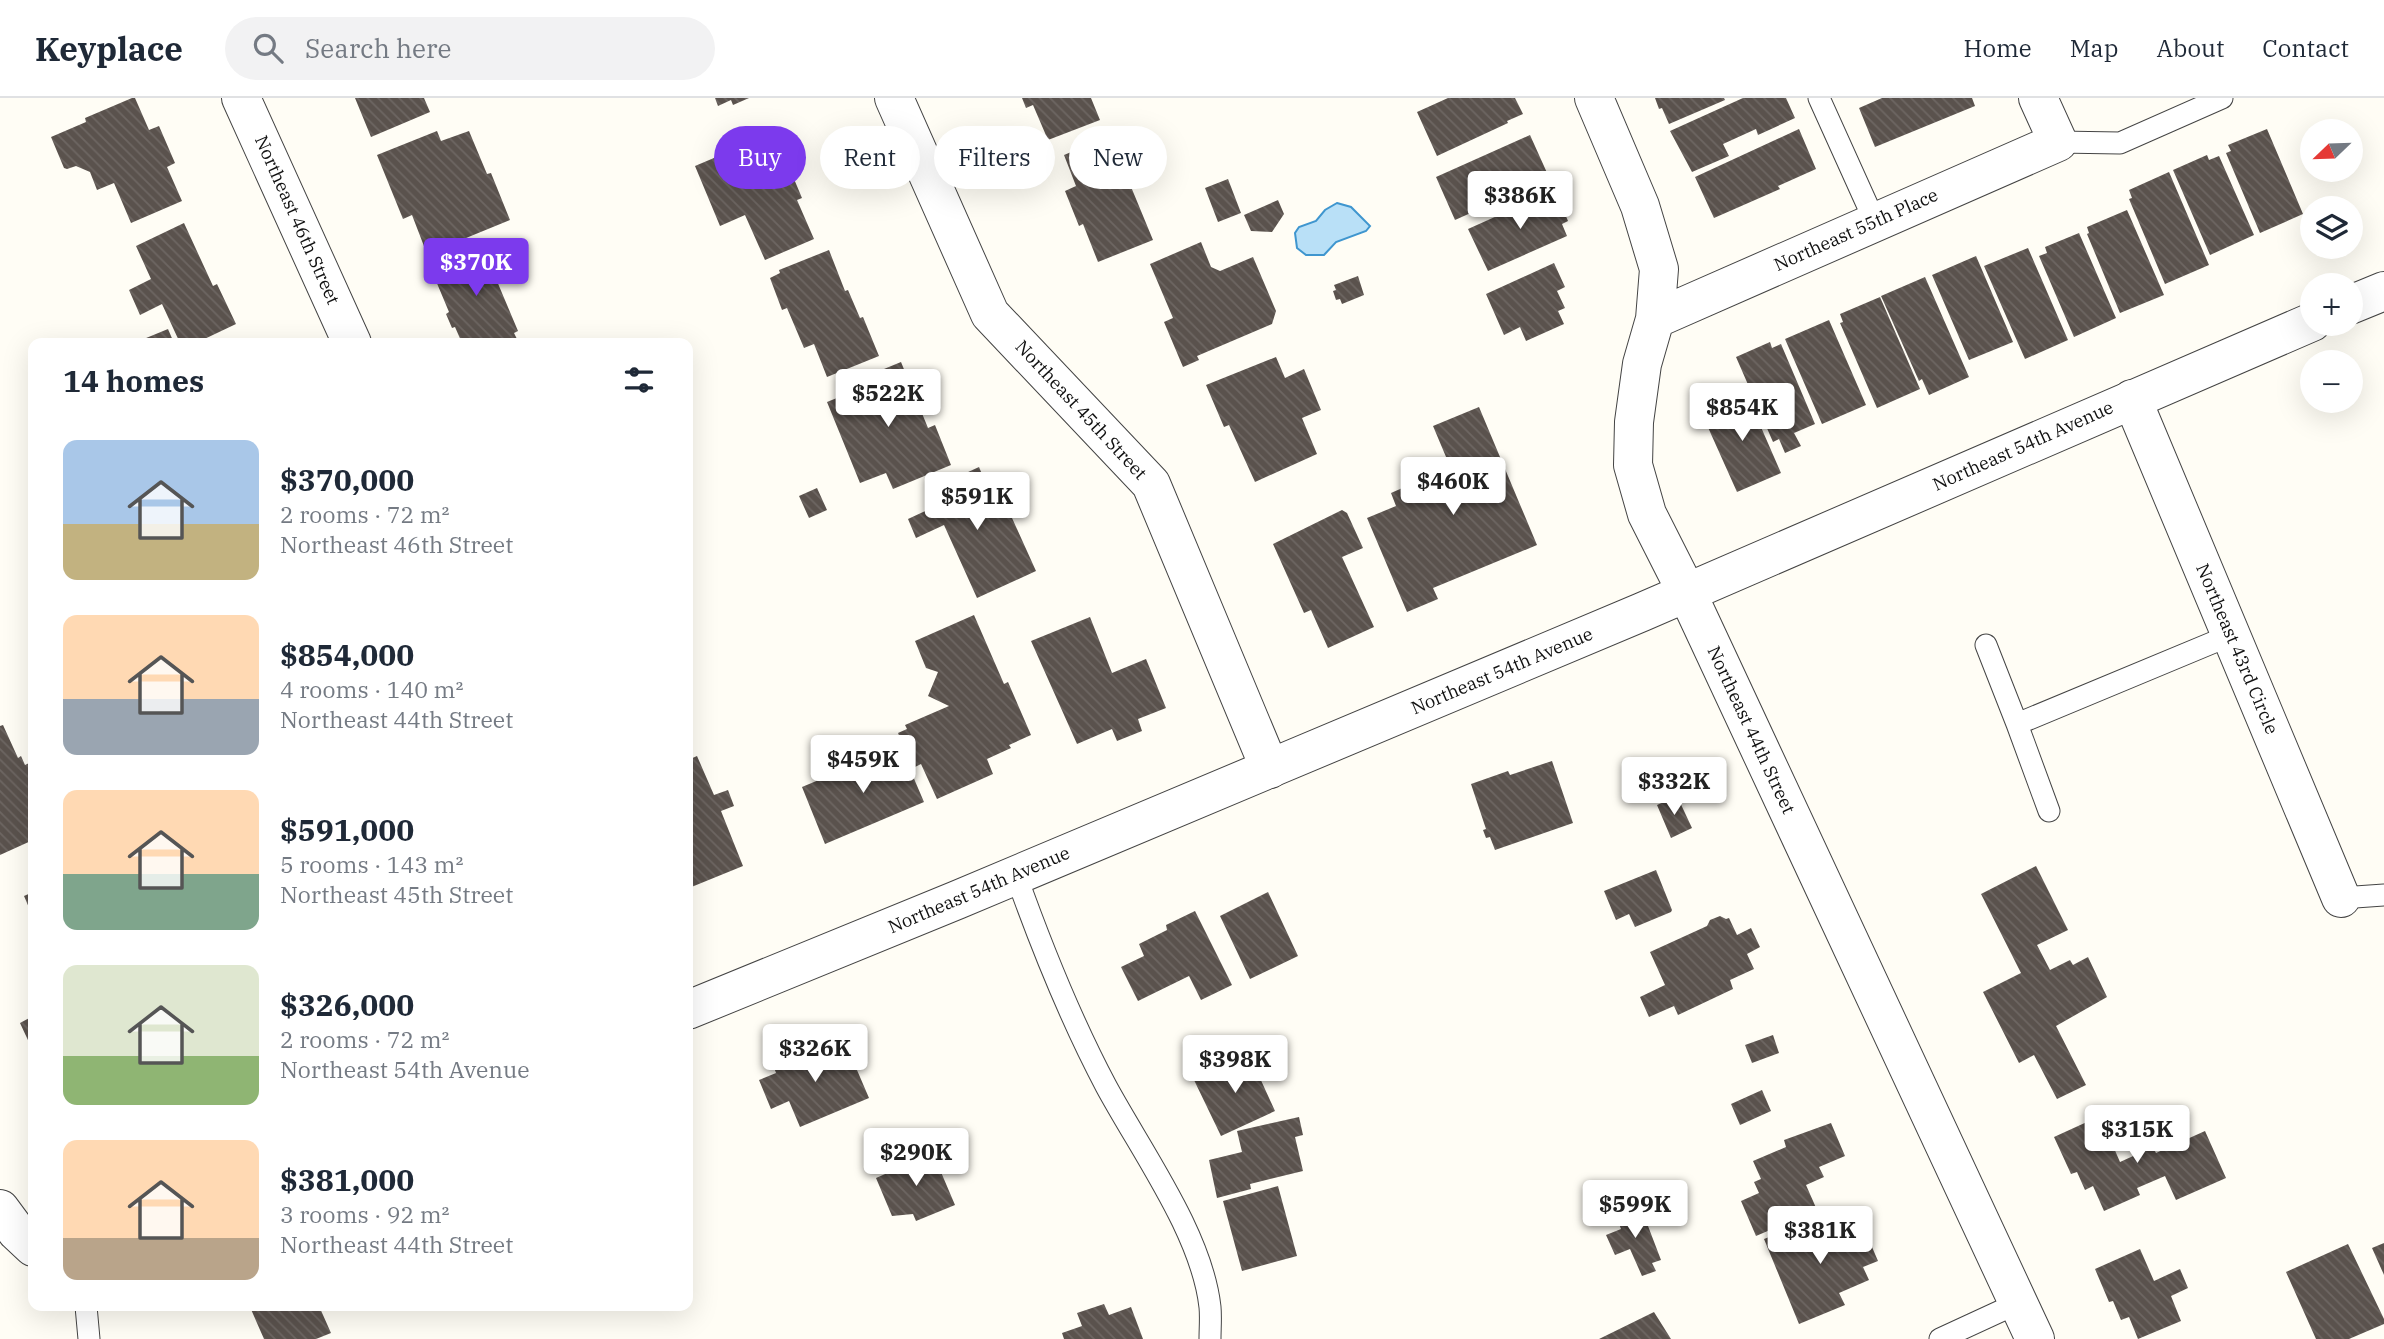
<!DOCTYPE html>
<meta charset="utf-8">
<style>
body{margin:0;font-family:"IBM Plex Serif",serif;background:#f2f2f3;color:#1f2937;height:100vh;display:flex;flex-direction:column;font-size:26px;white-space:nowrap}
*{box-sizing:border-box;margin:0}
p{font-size:23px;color:#747a83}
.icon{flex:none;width:38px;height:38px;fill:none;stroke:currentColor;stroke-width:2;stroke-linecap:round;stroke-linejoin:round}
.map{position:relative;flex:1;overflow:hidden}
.side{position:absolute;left:28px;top:240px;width:665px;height:973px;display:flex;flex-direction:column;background:#fff;border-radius:14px;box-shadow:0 7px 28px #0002}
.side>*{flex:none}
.hud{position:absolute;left:714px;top:28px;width:665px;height:63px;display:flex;gap:14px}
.needle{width:46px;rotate:247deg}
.buttons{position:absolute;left:2300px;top:21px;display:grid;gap:14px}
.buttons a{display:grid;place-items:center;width:63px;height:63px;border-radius:50%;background:#fff;box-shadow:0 7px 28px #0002;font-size:35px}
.price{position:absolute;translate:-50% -60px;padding:0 16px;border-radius:7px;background:#fff;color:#222;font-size:23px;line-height:46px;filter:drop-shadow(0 2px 4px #0008)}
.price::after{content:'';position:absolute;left:50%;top:42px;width:21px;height:16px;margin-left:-10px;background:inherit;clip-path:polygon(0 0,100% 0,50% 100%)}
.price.current{background:#7c3aed;color:#fff}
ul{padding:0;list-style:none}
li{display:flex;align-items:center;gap:21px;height:175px;padding:0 35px}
li span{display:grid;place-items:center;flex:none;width:196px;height:140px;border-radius:14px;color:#555}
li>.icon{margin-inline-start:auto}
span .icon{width:84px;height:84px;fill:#fffc;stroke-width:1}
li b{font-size:30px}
h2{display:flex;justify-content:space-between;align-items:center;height:84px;padding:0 35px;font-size:30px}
.pill{padding:0 24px;border-radius:32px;background:#fff;box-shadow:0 7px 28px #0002;font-size:24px;line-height:63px}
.pill.current{background:#7c3aed;color:#fff}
header{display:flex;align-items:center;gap:42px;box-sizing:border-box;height:98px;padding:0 35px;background:#fff;border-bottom:2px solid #e0e1e3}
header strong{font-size:33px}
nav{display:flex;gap:38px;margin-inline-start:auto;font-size:24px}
.search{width:490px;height:63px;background:#f2f2f3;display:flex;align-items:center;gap:18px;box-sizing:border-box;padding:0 24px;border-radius:38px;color:#747a83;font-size:26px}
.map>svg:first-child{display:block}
</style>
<header>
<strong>Keyplace</strong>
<div class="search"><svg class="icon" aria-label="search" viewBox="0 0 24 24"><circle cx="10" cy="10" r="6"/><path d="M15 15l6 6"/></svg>Search here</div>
<nav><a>Home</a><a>Map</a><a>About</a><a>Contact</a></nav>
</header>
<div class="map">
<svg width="2384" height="1241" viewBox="0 0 2384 1241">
<defs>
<pattern id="building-back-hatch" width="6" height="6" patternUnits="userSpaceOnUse" patternTransform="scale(1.75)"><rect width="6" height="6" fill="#5a524d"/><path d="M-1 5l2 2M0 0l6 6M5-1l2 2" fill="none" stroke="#6d6662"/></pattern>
</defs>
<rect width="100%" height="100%" fill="#fffdf5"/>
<path fill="#b9e0f7" stroke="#3f96cf" stroke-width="2" d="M1337,105l14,4 19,19 -4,5 -30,11 -12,13h-18l-9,-7 -2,-15 4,-6 17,-6 9,-11z"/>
<path fill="url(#building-back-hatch)" d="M132,0h3l14,32 10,-4 16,37 -8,4 15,34 -51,22 -17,-40 -17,7 -7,-18 -14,-6 -9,3 -3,-1 -13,-31 35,-15 -1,-4z
M355,0h69l6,14 -59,25z
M715,0h34l-16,7 -2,-5 -13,6z
M1022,0h69l9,22 -52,20 -15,-35 -7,3z
M1448,0h67l8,16 -16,7 1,2 -71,33 -20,-44z
M1655,0h69l1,2 -56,24 -7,-16 -3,1z
M1743,0h43l9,20 -37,17 -2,-6 -33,15 6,12 -37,16 -22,-41z
M1882,0h90l3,8 -100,41 -16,-39z
M773,31l29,69 -5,2 17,39 -49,21 -20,-45 -25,11 -25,-60 26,-11 -2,-2z
M1799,31l17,40 -38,17 2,3 -66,29 -19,-41z
M2267,31l36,85 -43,19 -34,-80 5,-2 -3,-6z
M437,33l4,10 28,-10 18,43 4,-1 19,47 -83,34 -15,-39 -9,4 -26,-64z
M1530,37l18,40 -10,4 2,3 -85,38 -19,-43z
M1110,38l43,104 -55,22 -15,-38 -4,2 -14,-35 11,-5 -12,-31z
M2207,57l2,5 10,-4 35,79 -44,20 -37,-85z
M2169,74l40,93 -44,19 -36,-85 3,-1 -3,-8z
M1228,81l13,34 -23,9 -13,-34z
M1555,92l13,31 -6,3 5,12 -79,35 -20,-42z
M1278,102l6,14 -12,18 -21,-1 -7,-16z
M2127,112l37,85 -44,18 -33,-79 2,-1 -2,-6z
M184,125l29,63 4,-2 19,40 -40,19h-16l-18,-39 -22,11 -11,-25 22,-11 -15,-33z
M2079,135l37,85 -42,19 -35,-81 8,-3 -2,-6z
M1201,144l10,25 9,4 33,-14 23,54 -4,13 -75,32 2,4 -16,7 -19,-45 9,-4 -23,-54z
M482,149l2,4 10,-4 4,2 6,13 -13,5 27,64 -4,2 5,10h-57l-7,-16 -3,1 -6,-14 3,-2 -18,-43z
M2028,150l40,92 -43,19 -41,-93z
M829,152l16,41 3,-1 12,28 3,-1 16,39 -52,21 -13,-33 -10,4 -17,-40 -5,2 -12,-32 10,-5 -1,-3z
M1976,158l37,86 -44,18 -37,-85z
M1554,165l11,24 -8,4 8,17 -7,3 6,13 -38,17 -6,-14 -16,8 -18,-41z
M1358,178l6,19 -22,9 -2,-5 -4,1 -3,-9 3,-1 -2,-5z
M1925,179l44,100 -40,18 -7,-16 -3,2 -38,-85z
M1880,199l40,92 -43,19 -37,-85 3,-1 -3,-8z
M1829,222l37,85 -44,19 -37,-85z
M168,231l6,14h-40z
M1770,244l2,6 9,-4 34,80 -21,9 7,13 -16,7 -6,-14 -6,3 -37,-85z
M1276,259l9,21 19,-9 17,41 -19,8 15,36 -62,28 -26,-57 -5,2 -18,-42z
M901,264l27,66 7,-3 16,40 -58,24 -7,-16 -26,10 -33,-81 27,-11 -4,-8z
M1747,297l34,78 -44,19 -35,-78z
M1479,309l58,138 -104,43 5,11 -31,13 -40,-94 29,-12 -5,-13 25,-11 6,15 35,-14 -24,-57z
M979,369l15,35 9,-4 33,73 -59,27 -33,-73 -28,13 -8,-19 28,-13 -7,-16z
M817,390l10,22 -18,8 -10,-22z
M1342,412l5,3 16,35 -21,9 32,70 -46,21 -17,-38 -7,3 -31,-69z
M974,517l30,69 4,-2 23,53 -22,10 2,3 -24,11 6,15 -56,25 -16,-35 -8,4 -15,-35 9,-4 -2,-4 44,-19 -21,-10 10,-24 -12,-4 -11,-27z
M1090,519l22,56 34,-14 20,49 -28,11 4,12 -25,10 -5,-12 -35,15 -46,-103z
M3,627l15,33 3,-2 4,9 8,-4v79l-33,15v-129z
M900,648l24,56 -99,42 -23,-57z
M697,658l17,39 14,-5 6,16 -13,5 22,55 -54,22 -1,-128z
M1552,663l21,62 -78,27 -5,-13 -4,1 -3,-8 3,-1 -15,-45 37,-13 2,4z
M1677,698l15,32 -21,10 -14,-33z
M2036,768l32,64 -31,15 13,25 20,-10 3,5 15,-8 19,40 -51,29 30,59 -29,14 -23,-44 -15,8 -36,-71 38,-19 -40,-79z
M1656,772l16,40 -1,2 -36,15 -6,-13 -13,6 -12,-29z
M33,794v25l-9,-21z
M1268,794l30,64 -48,23 -30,-63z
M1195,813l37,74 -31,15 -12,-24 -51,25 -17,-34 23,-11 -5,-12 28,-14 -1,-5z
M1720,818l6,3 3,-1 8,17 14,-7 9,19 -13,7 7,15 -24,11 3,9 -55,26 -4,-9 -25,11 -9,-20 25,-12 -15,-33 57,-26 3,-6z
M33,918v35l-13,-28z
M1773,937l6,18 -27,10 -7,-18z
M845,944l24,56 -69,29 -11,-26 -18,8 -12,-29 17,-7 -4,-11 31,-13 4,10z
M1249,956l26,57 -54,25 -27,-56z
M1762,992l9,21 -31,14 -9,-21z
M2100,1018l20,46 33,-15 3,6 49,-22 21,47 -50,22 -11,-24 -28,12 3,7 -36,16 -11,-25 -8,4 -8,-18 -6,2 -17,-37z
M1299,1019l4,18 -8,2 8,34 -53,13 1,5 -34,9 -8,-38 33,-8 -5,-21z
M1831,1025l14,33 -26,11 5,10 -18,8 11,25 -61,26 -15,-35 18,-8 -5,-11 7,-3 -8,-18 33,-14 -2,-7z
M932,1053l23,54 -39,16 -3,-7 -21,2 -16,-38 16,-7 -1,-3z
M1278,1088l19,70 -55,15 -19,-70z
M1640,1107l21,55 -9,3 4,8 -14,5 -12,-27 -15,6 -9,-20 15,-6 -5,-14z
M1860,1121l18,42 -15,6 6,13 -30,13 6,12 -46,19 -35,-85 43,-17 7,16z
M2384,1145v32l-12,-27z
M2348,1146l36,75v5l-35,15h-33l-30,-67z
M2140,1151l14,32 26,-12 8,19 -17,8 10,25 -43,18 -9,-22 -8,3 -8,-19 -4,1 -14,-33z
M1104,1206l5,11 22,-8 12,32h-79l-2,-6 20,-7 -5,-13z
M253,1208h66l12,27 -15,6h-52l-14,-32z
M1654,1214l17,27h-72z"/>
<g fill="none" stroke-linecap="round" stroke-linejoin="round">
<defs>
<path id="service" d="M1819,0l56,124
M2058,44l62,1 102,-45
M1986,547l31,79
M2049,713l-32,-87 214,-89
M1016,777c26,73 54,143 90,211 35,65 96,148 104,221 1,10 0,22 0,32
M2341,800l43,-3
M86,1208l3,33
M1940,1241l78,-36"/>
<path id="minor" d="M241,0l111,245
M894,0l96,216 161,170 119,285
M1594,0l46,108 19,63 -4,50 -13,45 -8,58 -1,43 14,49 40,79
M1655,221l403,-177 -20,-44
M2132,301l209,499"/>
<path id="tertiary" d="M2350,207l34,-14
M1687,495l348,746
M688,912l269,-110 685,-288 670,-290
M0,1111l17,23 16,15"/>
</defs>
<use href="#service" stroke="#444" stroke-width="23"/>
<use href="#minor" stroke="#444" stroke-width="40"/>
<use href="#tertiary" stroke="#444" stroke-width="40"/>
<use href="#service" stroke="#fff" stroke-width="21"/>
<use href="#minor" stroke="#fff" stroke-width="38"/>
<use href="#tertiary" stroke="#fff" stroke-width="38"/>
</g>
<g text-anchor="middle" stroke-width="7" stroke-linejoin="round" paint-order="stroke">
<g font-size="18" fill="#111" stroke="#fff">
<text transform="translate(297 122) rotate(66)" y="6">Northeast 46th Street</text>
<text transform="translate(1856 132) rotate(-24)" y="6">Northeast 55th Place</text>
<text transform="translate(1081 312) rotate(47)" y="6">Northeast 45th Street</text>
<text transform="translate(2023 348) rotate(-24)" y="6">Northeast 54th Avenue</text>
<text transform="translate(2237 551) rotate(67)" y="6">Northeast 43rd Circle</text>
<text transform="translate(1502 573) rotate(-23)" y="6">Northeast 54th Avenue</text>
<text transform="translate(1751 632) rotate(65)" y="6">Northeast 44th Street</text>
<text transform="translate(979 792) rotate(-23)" y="6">Northeast 54th Avenue</text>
</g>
</g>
</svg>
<div class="buttons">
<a><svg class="needle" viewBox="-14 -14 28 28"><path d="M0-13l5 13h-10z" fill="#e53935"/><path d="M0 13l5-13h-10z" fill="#747a83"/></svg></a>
<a><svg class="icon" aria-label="layers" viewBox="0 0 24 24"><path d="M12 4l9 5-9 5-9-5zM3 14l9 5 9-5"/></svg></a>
<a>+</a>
<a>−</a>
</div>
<b class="price" style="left:1520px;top:133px">$386K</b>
<b class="price current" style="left:476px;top:200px">$370K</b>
<b class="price" style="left:888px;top:331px">$522K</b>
<b class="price" style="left:1742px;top:345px">$854K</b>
<b class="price" style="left:1453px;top:419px">$460K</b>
<b class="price" style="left:977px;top:434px">$591K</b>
<b class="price" style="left:863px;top:697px">$459K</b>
<b class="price" style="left:1674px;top:719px">$332K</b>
<b class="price" style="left:815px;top:986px">$326K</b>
<b class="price" style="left:1235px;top:997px">$398K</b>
<b class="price" style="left:2137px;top:1067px">$315K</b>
<b class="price" style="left:916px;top:1090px">$290K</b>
<b class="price" style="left:1635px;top:1142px">$599K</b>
<b class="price" style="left:1820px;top:1168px">$381K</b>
<div class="hud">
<a class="pill current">Buy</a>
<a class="pill">Rent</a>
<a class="pill">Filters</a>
<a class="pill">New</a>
</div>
<section class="side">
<h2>14 homes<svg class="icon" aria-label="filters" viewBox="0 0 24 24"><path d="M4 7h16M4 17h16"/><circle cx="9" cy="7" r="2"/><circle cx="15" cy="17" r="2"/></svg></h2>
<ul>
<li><span style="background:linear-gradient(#a9c7e8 60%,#c2b280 0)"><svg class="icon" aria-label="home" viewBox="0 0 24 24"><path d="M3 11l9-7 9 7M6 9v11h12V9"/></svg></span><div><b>$370,000</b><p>2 rooms · 72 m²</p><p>Northeast 46th Street</p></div></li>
<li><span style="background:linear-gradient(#ffd9b3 60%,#9aa5b1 0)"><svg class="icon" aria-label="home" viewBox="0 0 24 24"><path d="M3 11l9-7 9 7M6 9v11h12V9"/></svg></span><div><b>$854,000</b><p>4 rooms · 140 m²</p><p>Northeast 44th Street</p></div></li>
<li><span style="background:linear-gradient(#ffd9b3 60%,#7fa58c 0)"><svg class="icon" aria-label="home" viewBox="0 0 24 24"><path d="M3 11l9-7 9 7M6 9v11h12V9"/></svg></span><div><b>$591,000</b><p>5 rooms · 143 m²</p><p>Northeast 45th Street</p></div></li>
<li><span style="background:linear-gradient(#dfe7d0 65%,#8fb573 0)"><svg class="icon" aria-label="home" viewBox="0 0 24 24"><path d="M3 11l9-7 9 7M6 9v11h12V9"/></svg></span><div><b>$326,000</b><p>2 rooms · 72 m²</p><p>Northeast 54th Avenue</p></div></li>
<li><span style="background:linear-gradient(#ffd9b3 70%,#b9a48a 0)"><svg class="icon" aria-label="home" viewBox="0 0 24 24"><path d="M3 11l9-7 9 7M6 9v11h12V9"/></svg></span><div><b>$381,000</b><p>3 rooms · 92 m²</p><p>Northeast 44th Street</p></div></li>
</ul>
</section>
</div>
